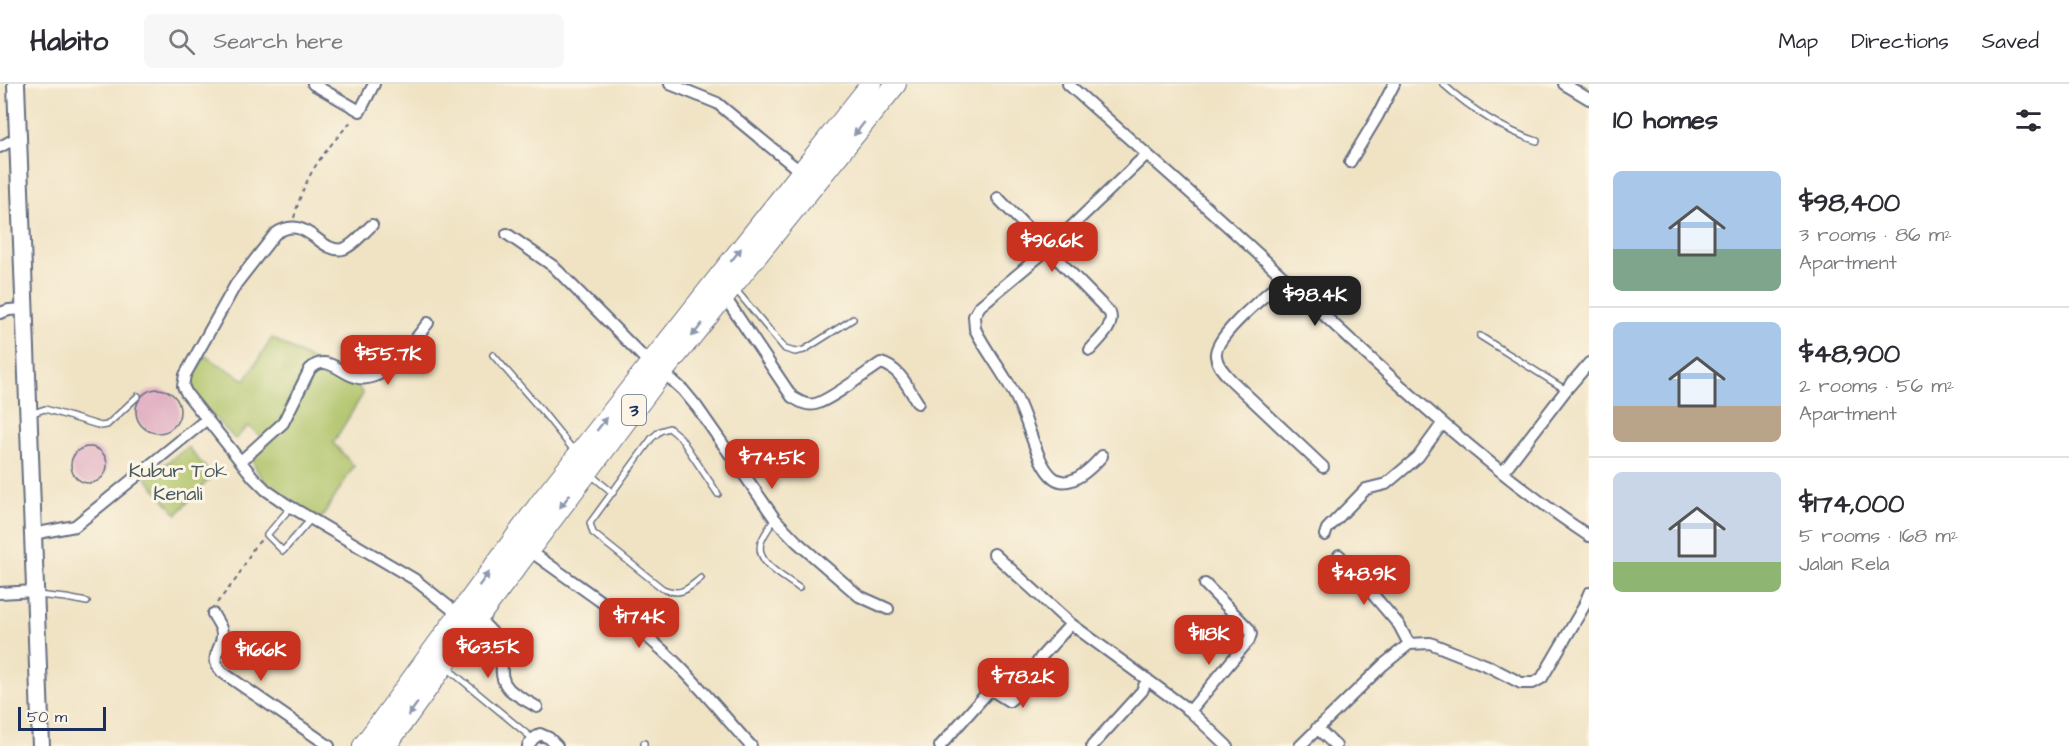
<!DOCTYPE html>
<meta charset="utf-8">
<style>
body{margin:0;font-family:"Architects Daughter",sans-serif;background:#f7f7f7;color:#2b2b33;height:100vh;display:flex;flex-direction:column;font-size:22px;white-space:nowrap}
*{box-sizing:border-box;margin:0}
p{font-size:20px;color:#7c7c81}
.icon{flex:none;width:33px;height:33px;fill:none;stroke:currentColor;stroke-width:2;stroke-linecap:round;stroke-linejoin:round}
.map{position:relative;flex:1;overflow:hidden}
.side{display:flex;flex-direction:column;background:#fff;width:480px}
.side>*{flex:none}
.scale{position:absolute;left:18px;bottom:15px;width:88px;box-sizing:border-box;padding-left:6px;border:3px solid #1b2f5e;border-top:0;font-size:16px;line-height:21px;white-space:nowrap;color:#1b2f5e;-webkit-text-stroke:4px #fcf5e5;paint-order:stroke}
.price{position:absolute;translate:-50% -51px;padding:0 14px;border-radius:12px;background:#c8321e;color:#fff;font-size:20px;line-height:39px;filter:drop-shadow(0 2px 3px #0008)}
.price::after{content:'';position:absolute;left:50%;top:36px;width:18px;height:14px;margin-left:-9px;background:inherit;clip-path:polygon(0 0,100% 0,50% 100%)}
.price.selected{background:#222;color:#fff}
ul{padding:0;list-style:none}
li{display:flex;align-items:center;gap:18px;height:150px;padding:0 24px}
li+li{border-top:2px solid #e1e1e2}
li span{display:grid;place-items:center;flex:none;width:168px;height:120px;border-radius:9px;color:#555}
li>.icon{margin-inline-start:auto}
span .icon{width:72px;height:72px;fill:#fffc;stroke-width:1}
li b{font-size:26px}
h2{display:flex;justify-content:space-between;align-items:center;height:72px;padding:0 24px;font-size:26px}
header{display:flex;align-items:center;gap:36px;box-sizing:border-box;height:84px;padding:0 30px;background:#fff;border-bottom:2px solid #e1e1e2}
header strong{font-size:28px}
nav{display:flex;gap:33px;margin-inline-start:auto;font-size:21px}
.search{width:420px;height:54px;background:#f7f7f7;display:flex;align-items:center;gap:15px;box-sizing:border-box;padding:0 21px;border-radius:9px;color:#7c7c81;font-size:22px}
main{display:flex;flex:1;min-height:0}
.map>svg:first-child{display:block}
</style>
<header>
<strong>Habito</strong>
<div class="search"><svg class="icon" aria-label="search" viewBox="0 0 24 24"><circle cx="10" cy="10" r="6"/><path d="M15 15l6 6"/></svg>Search here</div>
<nav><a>Map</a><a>Directions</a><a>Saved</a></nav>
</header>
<main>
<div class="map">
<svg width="1589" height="662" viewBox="0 0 1589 662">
<rect width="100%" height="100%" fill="#fcf5e5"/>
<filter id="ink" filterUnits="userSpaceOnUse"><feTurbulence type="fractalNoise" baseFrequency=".0167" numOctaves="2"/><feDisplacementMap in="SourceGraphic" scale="12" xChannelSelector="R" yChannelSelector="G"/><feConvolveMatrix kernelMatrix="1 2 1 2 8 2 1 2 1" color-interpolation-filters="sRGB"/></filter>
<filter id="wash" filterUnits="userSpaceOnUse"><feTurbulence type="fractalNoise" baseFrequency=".008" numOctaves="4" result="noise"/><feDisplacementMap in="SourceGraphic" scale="24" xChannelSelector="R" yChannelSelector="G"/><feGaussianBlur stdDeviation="1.35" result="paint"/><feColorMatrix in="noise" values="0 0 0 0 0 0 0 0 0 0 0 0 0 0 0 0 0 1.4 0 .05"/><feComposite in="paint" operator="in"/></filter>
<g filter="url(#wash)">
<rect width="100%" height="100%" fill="#f0e3c4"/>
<path fill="#aec368" stroke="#647963" stroke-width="1.5" d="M272,254l86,48 5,8 -30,49 21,23 -33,53c-25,-15 -61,-30 -69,-61l11,-20 -15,-12 -13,13 -39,-41 -6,-16 15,-26 40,24z
M188,363l24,29 -35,38 -31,-36z"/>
<g id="blocks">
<path fill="#e1b0c3" d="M136 327a22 22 0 1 1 44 0a22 22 0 1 1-44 0Z
M71 381a18 18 0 1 1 36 0a18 18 0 1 1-36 0Z"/>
</g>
</g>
<g filter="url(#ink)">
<use href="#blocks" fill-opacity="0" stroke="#666e82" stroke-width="1.5"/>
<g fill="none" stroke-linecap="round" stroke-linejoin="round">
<defs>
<path id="lane" d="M1443,0c27,24 59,46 94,57
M736,206l49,59 10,3 9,-2 49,-31
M1480,252l86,54
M493,271l49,56 33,41
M30,330l15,-5 56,17 6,-1 31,-29
M591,391l22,18
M291,423l-24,28 16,16 28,-32
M775,435c-5,7 -10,14 -13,21 -10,22 23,37 37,48
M701,494c-15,12 -19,18 -38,11l-70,-56 -3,-10 62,-85 8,-7 9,-3 11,9 38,57
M37,511l29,3 21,4
M446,583l87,72
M644,659v3"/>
<path id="street" d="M313,0l47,27 14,-27
M670,0l47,19 84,69
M1068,0c72,65 146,128 216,194 98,91 194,184 305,258
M1564,0l25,15
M0,63l18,-10
M1350,78l27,-45 17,-33
M998,114l112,115c5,14 -12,27 -20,37
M372,141c-8,7 -19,21 -29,24 -24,5 -36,-37 -68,-15l-39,50 -51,91 -2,11 4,8 66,83 13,13 20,14 128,75 44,35
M507,150l46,32 97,98
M1285,194c-15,14 -72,58 -69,78 1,10 9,17 15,24l92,87
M724,212l68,101c7,4 14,9 23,7 14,-3 52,-32 66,-41 19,5 27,25 37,40
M0,229l9,-3 15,-1
M663,288l20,18 14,17 78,112 22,23 62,54 29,13
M1102,372c-56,64 -63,-7 -82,-50 -11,-27 -32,-51 -45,-77l-1,-13 6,-10 68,-57 98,-94
M241,377l42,-38 27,-54c21,-20 36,17 62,8 24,-7 41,-36 56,-54
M1503,388l63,-82 23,-27
M33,450l42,-8 132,-107
M1325,451l2,-6 39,-40 20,-5 32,-27 24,-33
M529,466c48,36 102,69 145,111 28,27 51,57 77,85
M994,470l77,70 119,87 37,35
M1339,471l60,70 10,19
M0,509l35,-2
M213,530c3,7 10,13 9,22 -1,15 -14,21 0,36l107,74
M478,534c9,10 23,20 24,34 1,14 -4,25 7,37 7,7 19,12 28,18
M1190,627l59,-71 2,-6 -2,-5 -44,-45
M1317,644l19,18
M528,662l5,-7 7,-5 9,4 8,8
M940,662l48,-54 5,-1 16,10 5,-4 27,-40 30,-33
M1092,662l50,-55 5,-12
M1300,662l83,-81 26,-21 21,-1 58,23 33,17h12l9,-5 41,-70 6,-15"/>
<path id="primary" d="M16,0l25,662"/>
<path id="highway" d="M363,662l180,-247 328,-415
M386,662l92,-128 185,-246 233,-288"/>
</defs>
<use href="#lane" stroke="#666e82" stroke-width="8"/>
<use href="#street" stroke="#666e82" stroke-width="14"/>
<use href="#primary" stroke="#666e82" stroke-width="20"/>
<use href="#highway" stroke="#666e82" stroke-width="22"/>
<path stroke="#666e82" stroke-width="2" stroke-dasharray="4.5 4.5" stroke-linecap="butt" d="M294,134c12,-47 29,-64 59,-99
M217,519l20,-25 17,-31 8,-8"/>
<use href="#lane" stroke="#fff" stroke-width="5"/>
<use href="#street" stroke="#fff" stroke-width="10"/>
<use href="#primary" stroke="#fff" stroke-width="16"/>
<use href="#highway" stroke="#fff" stroke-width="20"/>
</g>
<defs><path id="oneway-solid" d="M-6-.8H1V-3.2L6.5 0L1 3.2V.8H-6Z" transform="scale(1.5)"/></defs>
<g fill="#8d97ae">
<use href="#oneway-solid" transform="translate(859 45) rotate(129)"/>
<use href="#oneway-solid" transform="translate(736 171) rotate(-52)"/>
<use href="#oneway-solid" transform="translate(697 246) rotate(129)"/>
<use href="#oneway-solid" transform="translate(602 340) rotate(-52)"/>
<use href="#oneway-solid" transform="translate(565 417) rotate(127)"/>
<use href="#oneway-solid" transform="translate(484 495) rotate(-53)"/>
<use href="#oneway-solid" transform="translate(413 625) rotate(126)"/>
</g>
</g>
<g text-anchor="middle" stroke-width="6" stroke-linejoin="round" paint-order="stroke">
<rect fill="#fcf5e5" stroke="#5e6a86" stroke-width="1.5" x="622" y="311" width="24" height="30" rx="4.5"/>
<g font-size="18" font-weight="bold" fill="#1b2f5e">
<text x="634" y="332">3</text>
</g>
<g font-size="20" fill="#475b61" stroke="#fcf5e5">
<text x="178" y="393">Kubur Tok<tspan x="178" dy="23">Kenali</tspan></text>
</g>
</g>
</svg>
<div class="scale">50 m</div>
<b class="price" style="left:1052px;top:189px">$96.6K</b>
<b class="price selected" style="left:1315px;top:243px">$98.4K</b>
<b class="price" style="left:388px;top:302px">$55.7K</b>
<b class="price" style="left:772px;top:406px">$74.5K</b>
<b class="price" style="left:1364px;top:522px">$48.9K</b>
<b class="price" style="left:639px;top:565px">$174K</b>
<b class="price" style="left:1209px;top:582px">$118K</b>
<b class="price" style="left:488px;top:595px">$63.5K</b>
<b class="price" style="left:261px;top:598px">$166K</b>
<b class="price" style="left:1023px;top:625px">$78.2K</b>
</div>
<section class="side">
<h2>10 homes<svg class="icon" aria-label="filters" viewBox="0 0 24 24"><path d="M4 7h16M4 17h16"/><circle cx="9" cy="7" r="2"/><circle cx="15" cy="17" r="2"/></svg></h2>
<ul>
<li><span style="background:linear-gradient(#a9c7e8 65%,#7fa58c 0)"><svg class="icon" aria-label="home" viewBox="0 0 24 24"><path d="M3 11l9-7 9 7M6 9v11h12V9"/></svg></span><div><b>$98,400</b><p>3 rooms · 86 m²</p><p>Apartment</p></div></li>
<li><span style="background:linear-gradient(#a9c7e8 70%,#b9a48a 0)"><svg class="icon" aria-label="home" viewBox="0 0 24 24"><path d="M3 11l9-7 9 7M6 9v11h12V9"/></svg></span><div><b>$48,900</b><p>2 rooms · 56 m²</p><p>Apartment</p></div></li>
<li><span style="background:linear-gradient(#c9d6e8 75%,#8fb573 0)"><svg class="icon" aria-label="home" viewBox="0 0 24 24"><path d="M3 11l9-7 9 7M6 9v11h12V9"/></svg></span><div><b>$174,000</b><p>5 rooms · 168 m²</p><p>Jalan Rela</p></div></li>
</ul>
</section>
</main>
